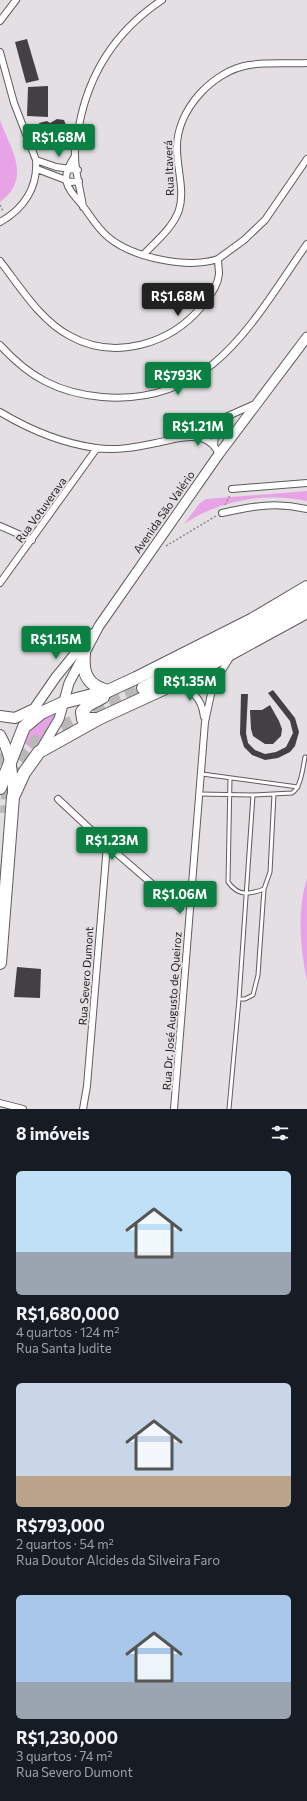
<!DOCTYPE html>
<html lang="pt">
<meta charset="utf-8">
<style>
body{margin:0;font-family:Commissioner,sans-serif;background:#20242c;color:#f1f3f6;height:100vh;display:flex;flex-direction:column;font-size:15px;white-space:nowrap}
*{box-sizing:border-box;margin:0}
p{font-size:13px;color:#9ea1a6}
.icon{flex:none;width:22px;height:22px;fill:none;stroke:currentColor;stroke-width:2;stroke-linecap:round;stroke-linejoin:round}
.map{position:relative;height:1109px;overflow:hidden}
.details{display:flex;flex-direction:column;background:#171b24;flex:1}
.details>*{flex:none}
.price{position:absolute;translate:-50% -34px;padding:0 9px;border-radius:4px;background:#0b8043;color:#fff;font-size:13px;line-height:26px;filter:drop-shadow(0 1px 2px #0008)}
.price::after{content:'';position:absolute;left:50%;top:24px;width:12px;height:9px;margin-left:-6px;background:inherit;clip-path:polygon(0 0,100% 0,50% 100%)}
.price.current{background:#222;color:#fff}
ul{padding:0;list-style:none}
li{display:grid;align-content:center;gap:8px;height:212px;padding:0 16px}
li span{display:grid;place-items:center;height:124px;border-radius:6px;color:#555}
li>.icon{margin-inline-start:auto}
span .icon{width:72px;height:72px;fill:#fffc;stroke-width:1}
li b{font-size:17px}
h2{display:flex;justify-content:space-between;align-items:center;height:48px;padding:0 16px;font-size:17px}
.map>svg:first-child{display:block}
</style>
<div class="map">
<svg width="307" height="1109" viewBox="0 0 307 1109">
<rect width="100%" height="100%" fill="#e3dfe3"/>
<path fill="#e8a3e7" d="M0,120c10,29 33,57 0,82z
M307,491v10c-42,-9 -87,-1 -123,23l16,-21 6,-4z
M60,708l-10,22 -18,19 -9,-7c7,-16 21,-28 37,-34z
M307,879v101c-7,-31 -10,-71 0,-101z"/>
<path fill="#434043" d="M27,39l12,41 -13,3 -11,-41z
M48,86v31l-21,-1 1,-29z
M57,119l7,1 7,17 -23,11 -9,-25 8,-2 3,2z
M273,690l22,28 4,14 -4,14 -5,6 -12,6 -13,2 -13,-5 -8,-8 -4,-13 1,-40h7l-2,39 2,10 7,7 10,4 11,-2 10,-5 7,-14 -3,-12 -22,-28z
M270,705l9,16 3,8 -1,7 -8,8h-8l-12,-8 -2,-7 -1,-19h12z
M17,967l24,2 -1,29 -26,-1z"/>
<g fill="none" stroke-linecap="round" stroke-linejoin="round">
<path stroke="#bbb8bb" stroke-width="12" stroke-dasharray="12 6" stroke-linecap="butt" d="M0,753l8,21 -2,39
M8,774l28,-33 16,-10 91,-43
M0,885l2,-20"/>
<defs>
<path id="lane" d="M202,774l96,13
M230,778l-2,104c10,14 20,13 36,7l6,-17 4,-78
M200,794l53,1 39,-2c9,-5 11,-26 13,-36
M253,795l-14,204h6l8,-4 5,-20 6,-86
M229,1109l10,-110"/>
<path id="street" d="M0,21l16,-21
M0,52l14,51 22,57c2,27 -12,49 -36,62
M75,156c-16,24 -9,30 8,50 8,11 15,23 25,31 25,21 80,32 110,22
M36,160l20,7 22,3
M37,169l34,13 8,-1
M83,207c-2,-16 -8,-34 -8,-51 -1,-10 2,-20 4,-30 10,-54 38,-96 83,-126
M143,255c12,-13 30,-27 36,-45 6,-19 -2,-41 -2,-61 -1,-38 35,-78 72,-84 18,-3 39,-1 58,-2
M0,261c21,27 40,59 70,75 45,25 101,8 132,-30 7,-10 16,-19 17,-32 0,-5 -1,-10 -1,-15l26,-19 21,-20 42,-61
M0,345c29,32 58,48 102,52 110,9 150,-75 205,-153
M0,412c30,18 61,31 96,36 20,3 41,-1 60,-5 14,-3 31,-8 45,-5 9,2 14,8 18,16
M181,437l74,-33
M214,446l1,-13 4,-13
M232,489l75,-6
M222,513c31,-7 54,-11 85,-4
M0,526l32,14
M0,583l97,-135
M173,685c20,7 28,10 31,32
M58,799l49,46 73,63
M0,1103l23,6
M83,1109l4,-23 20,-241
M174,1109l31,-387 8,-37 18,-29"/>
<path id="secondary" d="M29,716l27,-39 35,-43
M40,751l19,-32 10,-36 30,-57 120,-172 88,-117"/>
<path id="primary" d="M0,716l15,2 17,-8
M0,735c11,19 13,39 13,60"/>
<path id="highway" d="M84,654c-2,20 4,32 24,37
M143,688l101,-52 63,-36
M97,719h-14l-1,-7 6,-7 15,-8
M0,788l24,-61 17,-14 24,-11 43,-11 28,-13 117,-59 54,-32
M0,963l13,-166 11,-24 15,-21 61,-34 72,-33 60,-32 75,-41"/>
</defs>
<use href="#lane" stroke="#5f5c5f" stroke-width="5"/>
<use href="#street" stroke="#5f5c5f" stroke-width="8"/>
<use href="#secondary" stroke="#5f5c5f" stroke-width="11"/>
<use href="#primary" stroke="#5f5c5f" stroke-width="12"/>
<use href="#highway" stroke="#5f5c5f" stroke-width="14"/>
<path stroke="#8d8a8d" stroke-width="1.5" stroke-dasharray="2 2" stroke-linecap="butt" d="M0,205l3,6
M225,505l5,-10
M166,546l50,-30"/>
<use href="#lane" stroke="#fff" stroke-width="3"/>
<use href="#street" stroke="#fff" stroke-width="6"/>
<use href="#secondary" stroke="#fff" stroke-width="9"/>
<use href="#primary" stroke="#fff" stroke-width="10"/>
<use href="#highway" stroke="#fff" stroke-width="12"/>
</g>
<g text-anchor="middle" stroke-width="4" stroke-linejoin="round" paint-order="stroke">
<g font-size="11" fill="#1c1b1c" stroke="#e3dfe3">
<text transform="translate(169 168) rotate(-92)" y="4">Rua Itaverá</text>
<text transform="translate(41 510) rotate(-54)" y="4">Rua Votuverava</text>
<text transform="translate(164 512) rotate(-55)" y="4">Avenida São Valério</text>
<text transform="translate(86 976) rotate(-86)" y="4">Rua Severo Dumont</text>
<text transform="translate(172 1011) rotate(-86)" y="4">Rua Dr. José Augusto de Queiroz</text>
</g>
</g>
</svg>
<b class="price" style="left:59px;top:158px">R$1.68M</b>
<b class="price current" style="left:178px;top:317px">R$1.68M</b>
<b class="price" style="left:178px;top:396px">R$793K</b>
<b class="price" style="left:198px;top:447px">R$1.21M</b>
<b class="price" style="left:56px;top:660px">R$1.15M</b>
<b class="price" style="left:190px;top:702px">R$1.35M</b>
<b class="price" style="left:112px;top:861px">R$1.23M</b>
<b class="price" style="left:180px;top:915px">R$1.06M</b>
</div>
<section class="details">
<h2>8 imóveis<svg class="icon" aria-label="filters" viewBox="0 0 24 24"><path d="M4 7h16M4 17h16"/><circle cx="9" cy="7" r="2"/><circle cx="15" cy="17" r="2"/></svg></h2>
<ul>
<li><span style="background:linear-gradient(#bfe0f5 65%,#9aa5b1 0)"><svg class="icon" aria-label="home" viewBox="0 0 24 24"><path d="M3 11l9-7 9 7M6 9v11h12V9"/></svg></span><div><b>R$1,680,000</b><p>4 quartos · 124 m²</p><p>Rua Santa Judite</p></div></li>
<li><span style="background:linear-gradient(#c9d6e8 75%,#b9a48a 0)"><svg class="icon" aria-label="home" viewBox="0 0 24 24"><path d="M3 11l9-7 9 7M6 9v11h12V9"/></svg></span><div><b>R$793,000</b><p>2 quartos · 54 m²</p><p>Rua Doutor Alcides da Silveira Faro</p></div></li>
<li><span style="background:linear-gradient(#a9c7e8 70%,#9aa5b1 0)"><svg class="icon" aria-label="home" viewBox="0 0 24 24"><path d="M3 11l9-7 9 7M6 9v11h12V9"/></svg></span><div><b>R$1,230,000</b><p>3 quartos · 74 m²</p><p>Rua Severo Dumont</p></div></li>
</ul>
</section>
